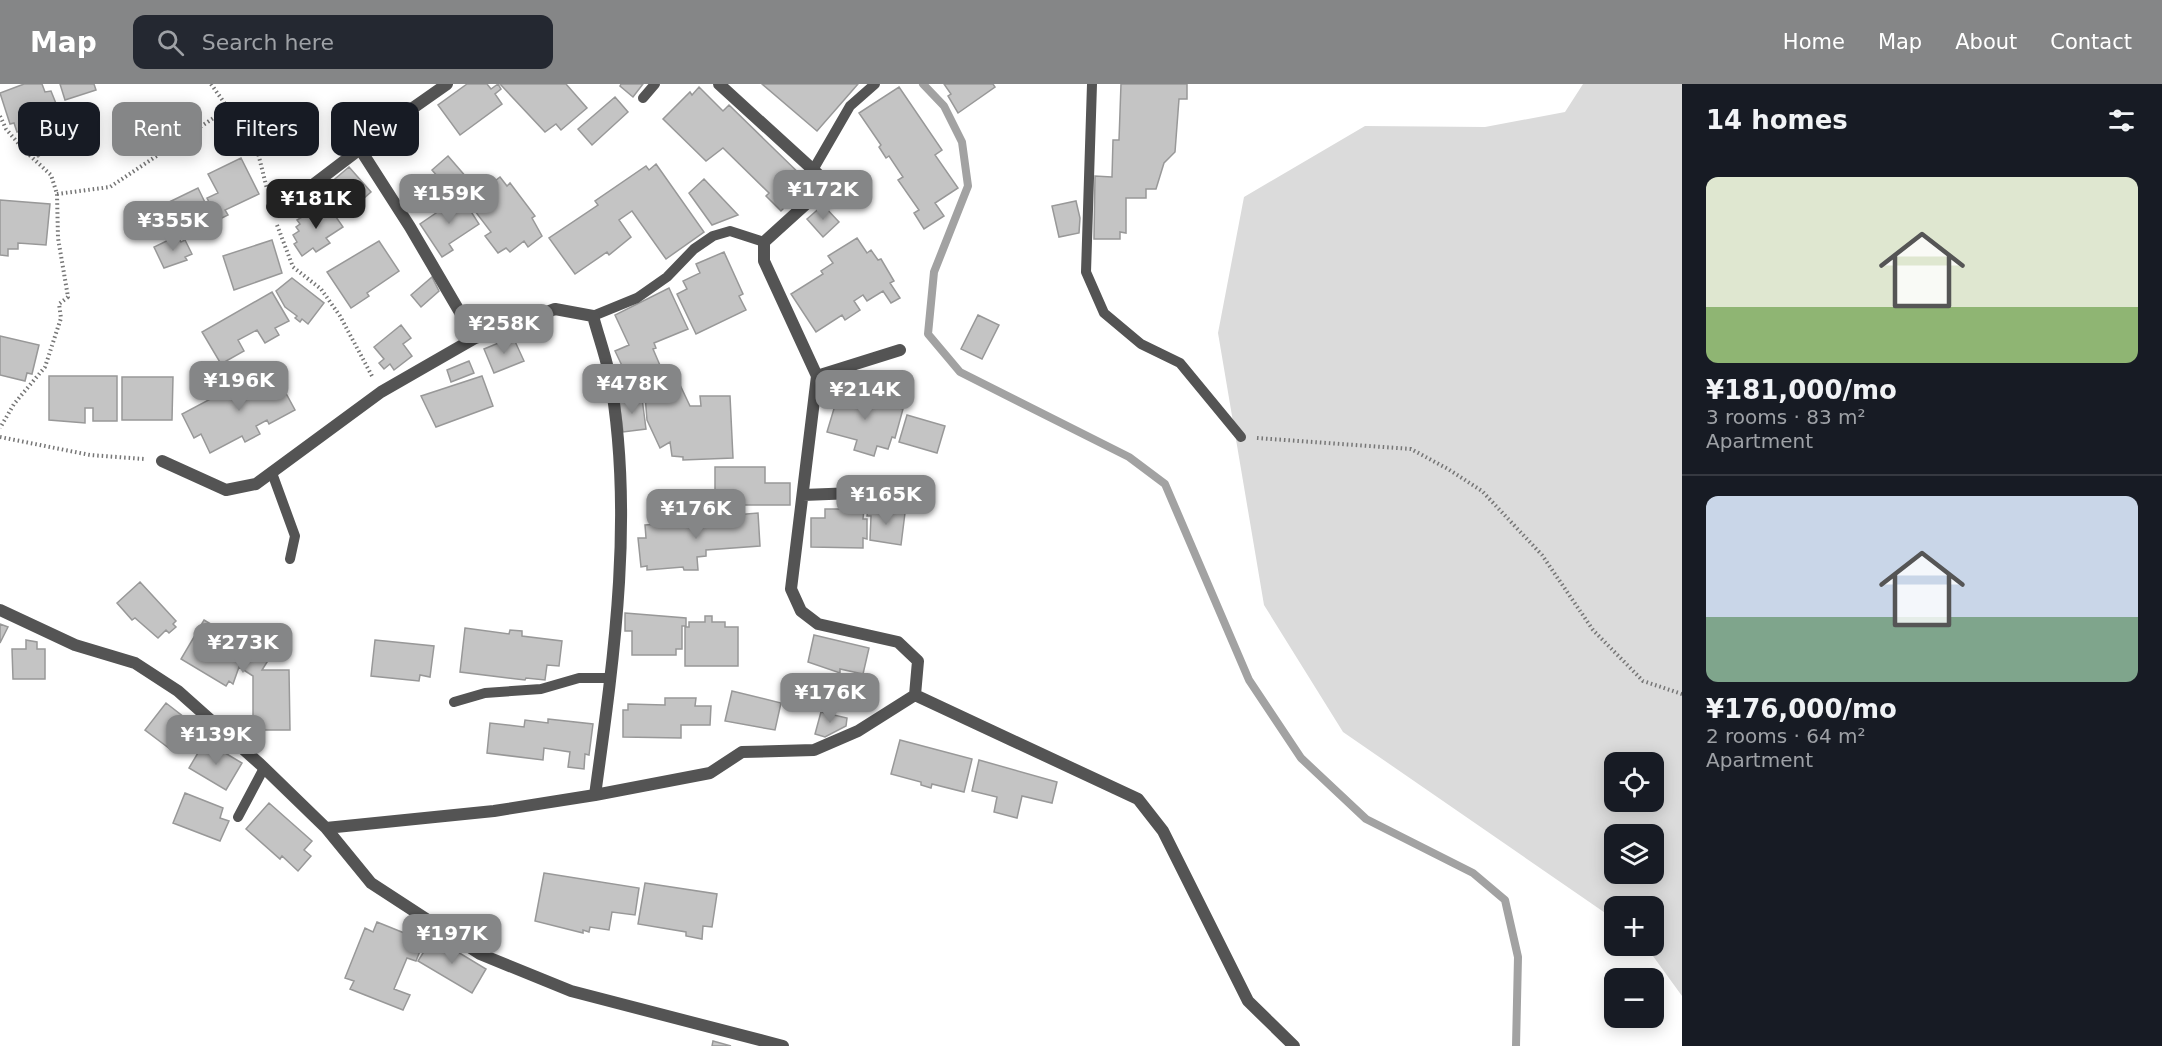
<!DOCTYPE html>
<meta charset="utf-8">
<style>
body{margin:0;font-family:"DejaVu Sans",sans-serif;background:#242831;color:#f1f3f6;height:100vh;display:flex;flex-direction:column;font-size:22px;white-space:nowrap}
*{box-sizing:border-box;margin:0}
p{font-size:20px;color:#9ea1a6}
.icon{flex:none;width:33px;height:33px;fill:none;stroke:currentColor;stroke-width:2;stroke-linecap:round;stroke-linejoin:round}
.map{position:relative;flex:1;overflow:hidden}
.side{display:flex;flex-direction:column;background:#171b24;width:480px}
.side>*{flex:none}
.banner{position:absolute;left:18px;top:18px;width:570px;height:54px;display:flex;gap:12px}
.fabs{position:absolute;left:1604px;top:668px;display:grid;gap:12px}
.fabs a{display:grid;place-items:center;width:60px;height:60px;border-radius:12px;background:#171b24;box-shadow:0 3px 15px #0003;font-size:30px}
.price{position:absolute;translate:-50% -51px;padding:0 14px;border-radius:12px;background:#858687;color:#fff;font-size:20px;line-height:39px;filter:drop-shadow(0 2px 3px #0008)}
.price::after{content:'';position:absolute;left:50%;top:36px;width:18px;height:14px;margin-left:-9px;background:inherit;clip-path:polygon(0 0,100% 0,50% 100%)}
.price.active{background:#222;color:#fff}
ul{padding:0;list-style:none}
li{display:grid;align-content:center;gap:12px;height:318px;padding:0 24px}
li+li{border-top:2px solid #363941}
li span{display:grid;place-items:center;height:186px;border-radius:12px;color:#555}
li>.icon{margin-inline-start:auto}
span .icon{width:108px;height:108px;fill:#fffc;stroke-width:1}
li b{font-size:26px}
h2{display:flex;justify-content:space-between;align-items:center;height:72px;padding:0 24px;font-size:26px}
.chip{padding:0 21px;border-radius:12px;background:#171b24;box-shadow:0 3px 15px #0003;font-size:21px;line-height:54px}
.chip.active{background:#858687;color:#fff}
header{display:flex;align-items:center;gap:36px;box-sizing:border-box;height:84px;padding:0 30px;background:#858687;color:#fff}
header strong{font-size:28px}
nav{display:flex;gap:33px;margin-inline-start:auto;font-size:21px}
.search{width:420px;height:54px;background:#242831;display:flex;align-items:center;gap:15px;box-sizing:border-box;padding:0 21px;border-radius:12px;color:#9ea1a6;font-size:22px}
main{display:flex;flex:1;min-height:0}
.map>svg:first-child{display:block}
</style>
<header>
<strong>Map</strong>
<div class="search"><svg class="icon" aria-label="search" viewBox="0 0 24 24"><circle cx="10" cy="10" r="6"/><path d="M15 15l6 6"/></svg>Search here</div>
<nav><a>Home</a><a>Map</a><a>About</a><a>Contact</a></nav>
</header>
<main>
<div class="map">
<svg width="1682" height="962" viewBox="0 0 1682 962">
<rect width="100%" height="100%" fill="#fff"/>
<path fill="#dbdbdb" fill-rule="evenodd" d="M1583,0h99v912l-37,-51h8v-39h-39v13l-271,-187 -79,-127 -46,-272 26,-136 121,-71 120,1 80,-15zM1614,678h39v39h-39zM1614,750h39v39h-39z"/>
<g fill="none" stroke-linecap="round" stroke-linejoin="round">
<path stroke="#a2a2a2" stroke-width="8" d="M923,0l21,22 18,36 6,44 -34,86 -6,62 32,38 169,85 36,27 84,196 52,78 65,61 107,54 32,27 13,57 -2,89"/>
</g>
<path fill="#c4c4c4" stroke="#989898" stroke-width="1.5" d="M24,0h18l3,8 6,-1 6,15 -4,1 2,5 -8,3 2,5 -32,12 -3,-9 -4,1 -10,-31z
M60,0h34l2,6 -31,10z
M467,0h20l4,5 7,-5 3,5 -6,5 7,10 -42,31 -22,-30z
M500,0h66l21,24 -26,22 -5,-6 -11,8z
M621,0h22l-10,13 -13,-11z
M762,0h96l-41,47z
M944,0h49l2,3 -37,26 -10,-17 3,-2z
M1121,0h66v15h-8l-4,53 -11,11 -8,26h-10v9h-20v35l-6,-1v7h-26l1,-63 17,1 1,-37h6z
M699,3l24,24 6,-6 80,78 -28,28 -15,-15 3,-3 -46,-45 -17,13 -43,-42 27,-27 2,3z
M899,3l43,63 -7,5 23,33 -23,15 9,13 -20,13 -10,-16 5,-3 -21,-30 5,-3 -14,-21 -3,2 -7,-11 2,-2 -22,-32z
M615,13l13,15 -36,33 -14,-16z
M42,46l12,14 -16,13 -12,-15z
M448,72l19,22 -16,14 -19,-22z
M241,74l18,36 -34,16 3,5 -10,5 -11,-22 11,-5 -10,-19z
M656,80l48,68 -38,27 -34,-48 -13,9 12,17 -22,18 -2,-3 -32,22 -26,-36 49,-33 -3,-4 51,-35 3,4z
M349,83l22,25 -25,22 -23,-25z
M500,93l7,9 3,-3 25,33 -3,2 10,18 -14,11 -4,-6 -14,11 -4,-4 -8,5 -13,-17 6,-4 -23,-30z
M704,95l34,36 -26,10 -23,-32z
M198,104l16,33 -24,12 -5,-9 -19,6 -9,-19 5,-2 -1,-3z
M461,112l18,28 -30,20 4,6 -11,7 -22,-33z
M0,116l50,4 -4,41 -28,-2v6h-10v7l-8,-1z
M1076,117l4,17 -1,15 -20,4 -7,-31z
M327,120l16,23 -17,11 4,5 -14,9 -3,-4 -11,8 -8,-12 3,-2 -4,-7 6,-4 -3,-4 4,-3 -3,-4 10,-6 2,3z
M823,121l16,17 -16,15 -16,-18z
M177,152l4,6 4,-2 7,14 -7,3 2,3 -23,8 -10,-21z
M857,154l10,15 4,-3 7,10 3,-1 13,22 -4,2 10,15 -9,5 -8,-12 -16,10 -4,-6 -9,6 6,9 -15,10 -3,-5 -26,17 -25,-38 32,-20 -2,-3 12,-8 -5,-7z
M272,156l10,33 -48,17 -11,-34z
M379,157l20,30 -32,22 2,3 -18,12 -24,-36z
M724,168l19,42 -4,2 7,14 -50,24 -19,-40 10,-5 -4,-8 17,-8 -4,-9z
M432,193l7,14 -18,16 -10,-12z
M292,194l32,25 -16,21 -6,-5 -2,3 -5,-4 2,-2 -12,-9 -9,-16z
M669,204l19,41 -34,14 2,5 -3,1 9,21 9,-4 19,40h11l-1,-10h30l3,62 -50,2v-3l-11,-1 -2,-14 -10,6 -13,-28 -2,-25h-9l-21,-44 14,-6 -14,-30z
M272,208l17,29 -14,7 4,7 -14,8 -8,-13 -19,10 6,11 -23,13 -19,-32z
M978,231l21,10 -17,34 -21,-10z
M401,241l10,13 -8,6 9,12 -18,14 -4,-6 -6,5 -5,-6 5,-4 -10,-12z
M0,252l39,9 -7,29 -5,-1 -2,8 -25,-6z
M513,253l11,24 -30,12 -10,-24z
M469,277l5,12 -23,9 -4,-12z
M275,289l20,37 -26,14 -2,-4 -11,6 4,8 -15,8 -3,-6 -32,17 -9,-19 -7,4 -12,-24 68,-36 3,6z
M49,292h68v45h-24v-13h-8v15l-36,-3z
M482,292l11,30 -57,21 -15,-31z
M122,293h51l-1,43h-50z
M846,304l35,10 -1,5 23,6 -8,29 -3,-1 -4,12 -11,-3 -3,10 -20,-6 3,-10 -30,-8 12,-40 5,2z
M642,314l4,31 -23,3 -4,-32z
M907,331l38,11 -8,27 -38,-11z
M715,383h50v16h25v22h-75z
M868,424l37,5 -4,32 -31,-5 1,-24h-4z
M825,425h39l-1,10h4v20l-4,-1v10l-52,-1v-29h14z
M758,429l2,33 -54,4v6l-9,1 1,13h-14l-1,-3 -36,3v-4l-6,1 -3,-29h8l-1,-13 40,-3v-3z
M140,498l36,39 -3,3 3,3 -7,6 -3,-3 -8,8 -23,-20 -3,2 -15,-17z
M625,529l61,5v8h-4v23h-6v6h-44v-24h-7z
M705,532h7v6h13v5h13v39h-53v-39h4v-5h16z
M204,536l65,39 -7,11h27l1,60h-37v-54l-14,-9 -6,17 -4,-3 -3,5 -45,-27z
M0,540l8,3 -8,16z
M465,544l44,6 1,-4 12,1v5l40,5 -3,25 -12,-1 -2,15 -19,-2 -1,2 -65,-8z
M814,551l55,13 -6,26 -23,-5v4l-32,-11z
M26,556l11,2v7h8v30h-32l-1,-30h14z
M375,556l59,6 -4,31 -10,-2 -1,6 -48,-5z
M732,607l49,12 -6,27 -50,-9z
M665,614h31l-1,8h16l-1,19h-29v13l-58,-1v-27h5v-6l37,1z
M166,619l23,18 -6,8 5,4 -14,19 -29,-22z
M821,628l26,6 -1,8 -21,11 -10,-3z
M548,635l45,5 -4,31 -4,-1 -1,15 -16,-2 2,-15 -26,-4 -1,12 -56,-7 3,-30 34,4 1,-7 23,3z
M900,656l72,19 -8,33 -32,-8 -1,4 -10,-3v-3l-30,-8z
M205,657l37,22 -16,27 -37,-22z
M979,676l78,22 -5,21 -30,-7 -5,22 -23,-6 3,-15 -25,-6z
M185,709l38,15 -3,10 9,3 -9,20 -47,-18z
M269,719l43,38 -8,9 7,6 -13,15 -16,-15 -2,3 -34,-30z
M544,789l95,15 -4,27 -23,-3 -3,18 -19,-3 -1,5 -6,-2v3l-48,-12z
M645,799l72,11 -5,33 -9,-1 -1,13 -16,-3v-4l-48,-8z
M377,838l47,19 -8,20 -9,-3 -13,31 16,6 -7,15 -53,-21 4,-8 -9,-3 20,-50 8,4z
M433,853l53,32 -14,24 -54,-32z
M713,957l18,5h-19z"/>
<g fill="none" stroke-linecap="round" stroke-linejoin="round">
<path stroke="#767676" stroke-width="4" stroke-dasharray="1.5 3" stroke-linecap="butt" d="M211,0l46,65 10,40
M0,32l6,13 19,22 26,24 6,19 1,44 10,59 -9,7 2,14 -16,49 -31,37 -14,24
M57,110l53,-7 117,-78
M277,141l16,42 28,22 19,27 32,60
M0,353l90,18 54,4
M1257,354l154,11 37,20 34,22 60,64 51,75 50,51 39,13"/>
<path stroke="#545454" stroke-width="10" d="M1092,0l-6,188 18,41 37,31 39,19 61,74
M643,14l12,-14
M813,86l37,-64 25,-22
M593,232l44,-18 30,-21 27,-28 19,-13 17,-5 34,11
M272,389l23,63 -5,23
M454,618l31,-9 56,-4 38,-11h31
M238,733l26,-49"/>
<path stroke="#545454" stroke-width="12" d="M447,0l-74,52 -13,13 50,78 65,111
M719,0l102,93 -4,17 -53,48v19l53,115 -26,213 10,22 17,13 80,18 20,19 -3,34
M272,123l42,-23 46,-35
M817,292l83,-26
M162,377l64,29 30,-6 125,-92 94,-54 80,-29 38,7c5,19 12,38 16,57 26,138 5,285 -14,422
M803,411l77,-3
M0,526l75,35 60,18 43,28 82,73 66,64 45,55 109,71 91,37 212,55
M915,611l223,104 25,32 85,170 46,45
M326,744l168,-17 101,-16 115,-22 32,-21 72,-2 44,-19 57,-36"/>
</g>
</svg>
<div class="fabs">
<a><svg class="icon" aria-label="locate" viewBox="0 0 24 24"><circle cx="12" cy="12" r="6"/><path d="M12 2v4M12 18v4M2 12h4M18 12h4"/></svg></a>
<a><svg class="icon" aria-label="layers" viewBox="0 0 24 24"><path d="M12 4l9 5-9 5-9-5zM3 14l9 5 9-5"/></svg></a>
<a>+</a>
<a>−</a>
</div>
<b class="price" style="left:823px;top:137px">¥172K</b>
<b class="price" style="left:449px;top:141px">¥159K</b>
<b class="price active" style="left:316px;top:146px">¥181K</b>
<b class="price" style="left:173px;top:168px">¥355K</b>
<b class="price" style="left:504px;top:271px">¥258K</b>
<b class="price" style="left:239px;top:328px">¥196K</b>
<b class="price" style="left:632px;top:331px">¥478K</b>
<b class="price" style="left:865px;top:337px">¥214K</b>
<b class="price" style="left:886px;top:442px">¥165K</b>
<b class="price" style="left:696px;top:456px">¥176K</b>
<b class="price" style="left:243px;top:590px">¥273K</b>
<b class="price" style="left:830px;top:640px">¥176K</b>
<b class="price" style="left:216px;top:682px">¥139K</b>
<b class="price" style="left:452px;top:881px">¥197K</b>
<div class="banner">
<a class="chip">Buy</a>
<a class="chip active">Rent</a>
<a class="chip">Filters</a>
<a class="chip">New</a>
</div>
</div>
<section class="side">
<h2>14 homes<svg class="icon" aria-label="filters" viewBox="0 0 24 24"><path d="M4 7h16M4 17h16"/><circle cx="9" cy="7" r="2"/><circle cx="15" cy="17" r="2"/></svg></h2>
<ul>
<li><span style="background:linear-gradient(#dfe7d0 70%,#8fb573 0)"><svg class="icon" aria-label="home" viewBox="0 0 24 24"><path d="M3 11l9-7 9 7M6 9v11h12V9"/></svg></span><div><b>¥181,000/mo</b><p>3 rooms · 83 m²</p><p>Apartment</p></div></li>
<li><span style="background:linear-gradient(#c9d6e8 65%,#7fa58c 0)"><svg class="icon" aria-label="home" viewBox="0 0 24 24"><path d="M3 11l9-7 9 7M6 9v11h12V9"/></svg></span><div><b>¥176,000/mo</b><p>2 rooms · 64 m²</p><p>Apartment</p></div></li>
</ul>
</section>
</main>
